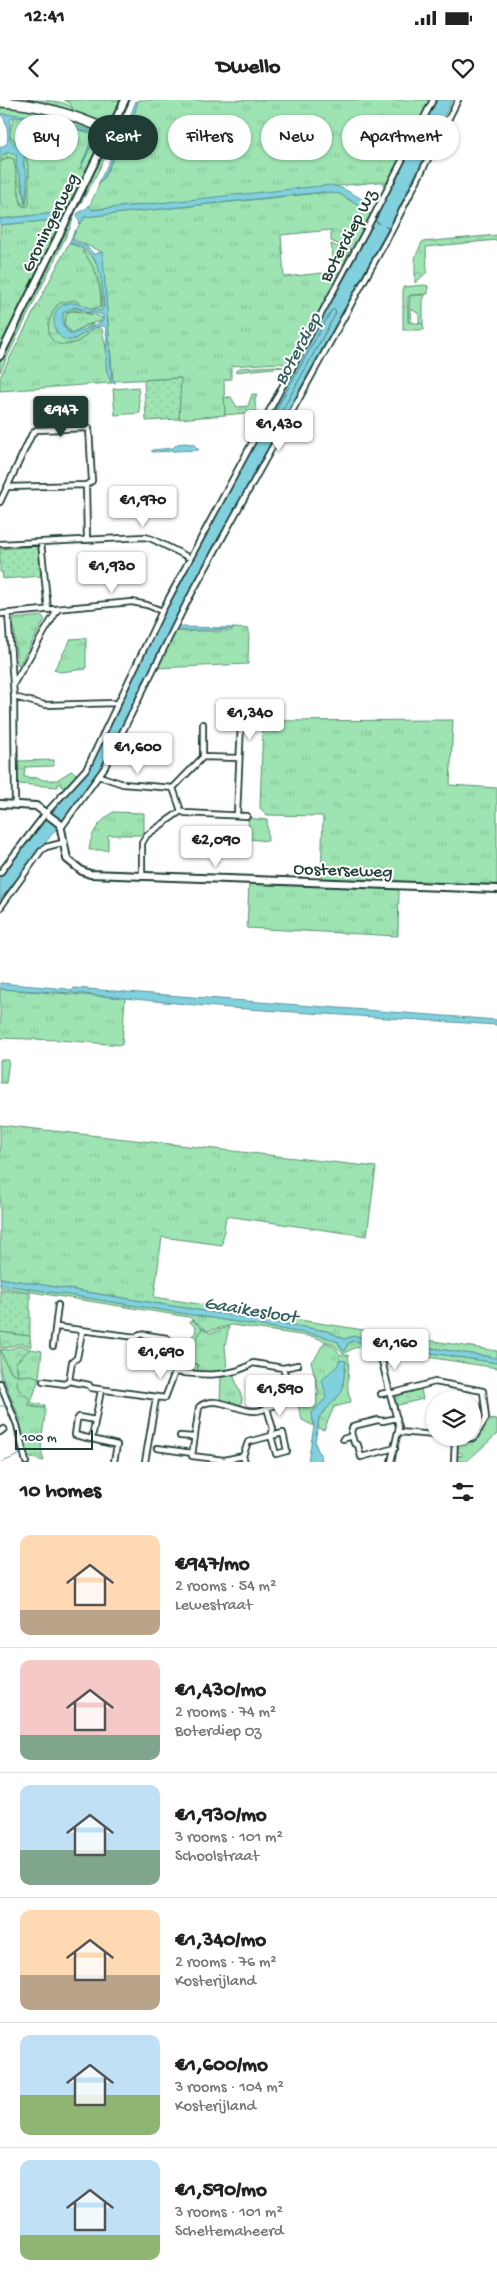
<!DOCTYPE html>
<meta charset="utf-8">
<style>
body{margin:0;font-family:"Gochi Hand",sans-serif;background:#f6f6f6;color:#222;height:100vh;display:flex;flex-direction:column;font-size:19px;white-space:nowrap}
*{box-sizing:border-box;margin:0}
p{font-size:16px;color:#767676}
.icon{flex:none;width:28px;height:28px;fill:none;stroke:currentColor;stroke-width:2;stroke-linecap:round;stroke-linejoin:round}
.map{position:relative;height:1362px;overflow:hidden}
.sheet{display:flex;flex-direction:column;background:#fff;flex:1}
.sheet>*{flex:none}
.guide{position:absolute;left:15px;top:15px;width:468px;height:45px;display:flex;gap:10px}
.tools{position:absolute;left:426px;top:1291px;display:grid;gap:10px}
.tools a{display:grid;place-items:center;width:55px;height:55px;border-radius:50%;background:#fff;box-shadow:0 1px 4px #0004;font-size:25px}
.scale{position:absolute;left:15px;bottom:12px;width:78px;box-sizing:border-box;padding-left:5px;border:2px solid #1f3d34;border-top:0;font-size:14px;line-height:18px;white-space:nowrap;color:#1f3d34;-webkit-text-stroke:4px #fff;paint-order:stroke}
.price{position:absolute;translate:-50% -42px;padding:0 11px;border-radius:5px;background:#fff;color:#222;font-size:16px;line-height:32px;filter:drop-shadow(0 1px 2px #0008)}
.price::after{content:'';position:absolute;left:50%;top:30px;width:15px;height:11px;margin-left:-8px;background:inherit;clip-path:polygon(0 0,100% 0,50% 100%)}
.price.on{background:#1f3d34;color:#fff}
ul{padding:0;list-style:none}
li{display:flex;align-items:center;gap:15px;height:125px;padding:0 20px}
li+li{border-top:1px solid #e0e0e0}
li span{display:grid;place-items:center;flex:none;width:140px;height:100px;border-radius:10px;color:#555}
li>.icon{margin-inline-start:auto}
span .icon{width:60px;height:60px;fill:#fffc;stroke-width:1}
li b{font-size:21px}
h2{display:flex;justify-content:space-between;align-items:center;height:60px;padding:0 20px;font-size:21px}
.tag{padding:0 18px;border-radius:22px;background:#fff;box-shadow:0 1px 4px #0004;font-size:18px;line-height:45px}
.tag.on{background:#1f3d34;color:#fff}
.status{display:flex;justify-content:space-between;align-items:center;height:35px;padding:0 25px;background:#fff;direction:ltr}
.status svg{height:14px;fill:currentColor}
header{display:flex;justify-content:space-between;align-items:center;height:65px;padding:0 20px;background:#fff;font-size:22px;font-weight:800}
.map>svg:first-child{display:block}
</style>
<div class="status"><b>12:41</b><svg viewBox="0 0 49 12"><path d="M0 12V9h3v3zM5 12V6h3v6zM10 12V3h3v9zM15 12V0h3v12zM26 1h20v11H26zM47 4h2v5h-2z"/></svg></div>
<header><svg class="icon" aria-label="back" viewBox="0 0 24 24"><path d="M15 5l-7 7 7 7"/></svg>Dwello<svg class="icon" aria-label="heart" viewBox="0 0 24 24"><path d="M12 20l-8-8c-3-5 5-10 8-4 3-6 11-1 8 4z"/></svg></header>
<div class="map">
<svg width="497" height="1362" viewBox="0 0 497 1362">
<defs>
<pattern id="grass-tufts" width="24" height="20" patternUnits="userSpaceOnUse" patternTransform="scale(1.25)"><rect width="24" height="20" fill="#9de4b2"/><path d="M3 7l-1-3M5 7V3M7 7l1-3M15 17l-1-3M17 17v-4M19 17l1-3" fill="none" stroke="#87c49a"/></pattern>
<pattern id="forest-crowns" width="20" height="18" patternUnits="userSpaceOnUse" patternTransform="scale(1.25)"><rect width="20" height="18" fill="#9de4b2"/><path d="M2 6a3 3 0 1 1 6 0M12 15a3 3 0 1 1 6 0" fill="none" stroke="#87c49a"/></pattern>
<pattern id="wetland-marsh" width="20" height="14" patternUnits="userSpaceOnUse" patternTransform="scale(1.25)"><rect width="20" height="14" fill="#9de4b2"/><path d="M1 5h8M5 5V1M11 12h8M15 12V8" fill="none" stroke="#87c49a"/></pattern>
<pattern id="park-dots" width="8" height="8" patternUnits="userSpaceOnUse" patternTransform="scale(1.25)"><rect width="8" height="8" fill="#9de4b2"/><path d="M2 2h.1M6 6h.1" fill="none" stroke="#87c49a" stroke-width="1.8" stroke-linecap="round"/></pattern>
</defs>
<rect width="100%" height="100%" fill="#fff"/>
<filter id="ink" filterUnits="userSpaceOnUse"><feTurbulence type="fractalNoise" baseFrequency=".02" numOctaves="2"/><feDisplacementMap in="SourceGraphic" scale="10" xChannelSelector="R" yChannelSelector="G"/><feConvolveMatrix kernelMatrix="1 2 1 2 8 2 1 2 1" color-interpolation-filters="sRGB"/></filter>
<g filter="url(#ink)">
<path fill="url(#grass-tufts)" stroke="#5e9073" d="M8,0h20l43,10 2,-1 -3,-6 -6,-3h58l-12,24 -2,1z
M128,0h2c-16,38 -32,77 -55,112l-1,-1z
M138,0h293l-48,93 1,-11h-6l-288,28v-5l9,-20h-1l2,-5 2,1 31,-63z
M0,3l25,2 70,22 6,11 -2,9 -30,61 -7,-2 7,4 -69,139v-124l55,-5 4,-11 -3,4 -56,6v-57l10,-5 4,2 7,45 3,3 4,-19 1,-19 -6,-21 -14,-13 5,-19 25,2 55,16 -14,35 16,-33v-2c-31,-13 -62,-19 -96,-20z
M329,92l11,2 32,21 -20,35 -21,-9v-11l-50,5 3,42 49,-5 2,-2 5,4 -50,91 -12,-2 -47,3v13l-7,1 1,35 -46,4 1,-41 -67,3 -11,-129 -30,-13 11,-22z
M73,112l2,1 -5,15 -70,144v-10z
M69,143l14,6v3c14,16 18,34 18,55l-8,2v2l-6,-4 -30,-2 -5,9 14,31c11,-1 23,-10 27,-19l9,3 5,24v18l4,12 -111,8v-14z
M331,144l18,8 -5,12 -10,-1z
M410,195h15l-2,6v23l-4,-1v-9l-8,-5 1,14 -4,-1z
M71,211l21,2 11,5 -2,3 -15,4 -14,8 -8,-9 2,-10z
M275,266l8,1 -48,5 5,-4z
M42,516l3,4 -26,45 -2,-1 -4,-45z
M176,528l2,3h53l2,-3 16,1 -1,35 -92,4z
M86,538v31l-26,3 -6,-2 17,-31z
M453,620l-3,65 47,3v98l-176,-7 2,-63 -56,-1 -7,-7 3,-87z
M113,712l31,1v22h-36v15h-19c2,-18 10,-28 24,-38z
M248,718l19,2 1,21 -19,-2z
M249,783l150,6 -1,47 -151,-8z
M0,889l125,9 -3,47 -64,-5 -58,-2z
M0,960h9l-3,23h-6z
M0,1025l376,42 -9,69 -141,-20 -4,29 -60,-8 -8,60 343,54v7l-142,-22 -11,3 -17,-8 -327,-53z
M0,1184l323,52 15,6 4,8 3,1 3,-8 5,-2 144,22v5l-133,-21 -10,1 -11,6 -10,-10 -19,-7 -82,-12 -24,6 -19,-14 -189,-30z
M229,1227l-4,19 2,24 -14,3 -16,-1 1,-7 -7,-3 -2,-8 13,-26 8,5z
M325,1242l9,5 7,8h7c3,14 -4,34 3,45l-1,3 -16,4 -10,23 -6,-2 1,-11 23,-25 4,-31 -8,4 -15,15 4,17 -15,16 2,13 -12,-6 -5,-18 22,-8 -8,-33c7,-3 8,-13 14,-19z
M0,1249l10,22 8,5 -2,-14 14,-13 12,2 -3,27 -22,2c0,10 5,13 13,18l-1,8 16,2c1,17 -8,35 -1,53l-17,-4 -8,-34 -19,-47z
M233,1274l9,24 -1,7 -21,-4 1,-25z"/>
<path fill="url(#forest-crowns)" stroke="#5e9073" d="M28,0c13,0 39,0 45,9l-2,1z
M43,24l19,4 15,7 2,5 -5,11c-14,2 -32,-13 -31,-27z
M497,135v5l-71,7 1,25 -12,11v-25l7,-16z
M424,185l4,1v8l-18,1 -2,3v24l15,2 1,6h-21v-43z
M252,294h5l-2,7 1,11 -31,3 -1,-18h7l6,10 11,-1z
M54,660v6l-29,1 -1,10 15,1 4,2h14l14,-9 6,3 -12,13h-3l-1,-3h-3v3l-40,-3v-23z
M192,1220l10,8 -13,26 2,8 7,3 -1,7 -12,-1 -2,-3 -5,2 -3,-3 4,-6 1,-14 15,-14 1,-5 -6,-6z
M0,1232l30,4 1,11 -10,-4 -15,5 -6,-1z
M21,1245l9,4 -14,13 2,14 13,-1 8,3 -8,25 14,2v3l-16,-2v-8c-9,-6 -14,-10 -11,-22 -10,-6 -15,-16 -17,-27l7,1z
M487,1319l10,1v14l-31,28 -9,-1 1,-6 4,1v-3l-6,-1 1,-8 10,1 1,-3h5z"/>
<path fill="url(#wetland-marsh)" stroke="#5e9073" d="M9,35l16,16 4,22v32l-2,2 -6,-3 -7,-45 -7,-2 -7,5 1,-7 8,-3 7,2 9,50c6,-13 -3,-37 -1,-51l-14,-14z
M84,150c21,15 17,34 20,57l-3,4h-8v-2l9,-2c-1,-21 -5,-39 -19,-55z
M74,200l18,11 -27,-7 -10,26 19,10 17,-12 2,-2 1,3c-8,4 -13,13 -23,15 -29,6 -27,-27 -11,-41z
M71,208l8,1 13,6 -18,-5 -7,2 -3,12 3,6 6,3 13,-8 7,-1 -17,11 -6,-1 -8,-11 1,-10z"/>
<path fill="url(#park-dots)" stroke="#5e9073" d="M181,278l-2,41 -33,2 -2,-41z
M38,446l3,30 -38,3 -1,-7h-2v-23z
M0,1189l30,4v43l-30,-4z
M421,1289l2,10 -28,7 -2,-9z"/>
<path fill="#9de4b2" stroke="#5e9073" d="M138,287l2,26 -25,2 -2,-26z"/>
<path fill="#81d0de" stroke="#5a959a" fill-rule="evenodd" d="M437,0h15l-57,116 -220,402 -74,150 -7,13 -94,119v-24l46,-56 7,-5v-3l35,-43 70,-144 105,-201 83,-148z
M136,1h2l-5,17 -31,63 -2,-1 25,-50z
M0,14c33,0 64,7 94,18l2,4 -16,33 14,-35 -55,-16 -27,-1 -2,4v18l15,16 -2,9 4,11 -1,30 -4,-24 -5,-12 -1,-15 -7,-2 -9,4v-9l7,-3c2,-10 0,-25 -7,-30z
M330,85l12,3 20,11 -3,6 -19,-11 -17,-2 -239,25 -4,7 -3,-8 1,-3 9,-5 2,-3 3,5z
M59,109l3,1 -3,7 -4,3 -55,5v-6l56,-6z
M75,130l-3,11 14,5 8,8 8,-2 1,4 9,124 4,3h-5c0,-5 -3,-7 -4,-11 -3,-11 2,-37 -2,-46 -19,-1 -26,16 -38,14 -16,-4 -18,-31 -2,-36 13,-5 23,7 36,7l3,-4c-3,-27 -1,-58 -35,-64zM74,207l29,8v6c-3,2 -30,14 -33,13l-7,-8v-13z
M184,343l9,1 6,6 -47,2v-2l21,-2 4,-4z
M178,527l55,1v1l-55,2z
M0,883l67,6 5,2 2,-3 423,32v5l-281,-18 -143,-14 -73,-4z
M0,1178l327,53 17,8 11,-3 142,22v5l-144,-22 -5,2 -3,8 -3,-1 -4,-8 -15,-6 -323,-52z
M339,1260l7,1 -4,31 -23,25 -4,26 8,19h-15l6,-36 -2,-13c15,-19 17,-7 10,-33l16,-15z"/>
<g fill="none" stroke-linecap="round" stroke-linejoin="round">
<path stroke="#467878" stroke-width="1" d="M335,210l1,3 -5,9 -53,96 -4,1 -1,-4 58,-104z"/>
<path stroke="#5a959a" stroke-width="1" d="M0,1270l20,49
M0,1294l11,27
M0,1306h4
M2,1362l17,-7 -5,-27"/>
<path stroke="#38625e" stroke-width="1" stroke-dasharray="6 5" stroke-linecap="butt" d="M375,121l13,7"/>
<defs>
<path id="street" d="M7,387l79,-2
M0,402l32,-68 4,-4 53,-2 3,53 -6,4 1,55
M41,442l7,68
M0,444l145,-7 7,2 38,19
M0,514l132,-12 15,3 15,6
M8,514l6,83 1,107
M14,583l44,-74
M14,597l31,8 72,-2
M203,657l36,1
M99,676l24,8 50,4
M181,711l-8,-23 30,-31v-33
M181,711l4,2 62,3
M237,715l4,-92
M61,728l44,-61 82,-165 205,-372 66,-130
M0,773l46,-60 41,-45 75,-157 210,-392 61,-119
M142,776v-33l5,-8 34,-24
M0,808l41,-57 5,-4 16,-4
M57,1227l79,10 4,-3 27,4 11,11 -4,18 1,5 -10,26 -74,-10 -2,-3 -20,-4 3,-19 5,-4 5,-26
M53,1246l5,-41
M380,1253l10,41
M175,1272c24,3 57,6 78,-9l30,5
M43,1281l22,3 4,-3
M0,1283l17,42 9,37
M381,1294l9,-2
M95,1320l-16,-3 -2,3 -2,15 42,10 -3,17
M0,1332l4,-3
M399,1332l36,3
M283,1333l4,18 -11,3 -5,-18z
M180,1336l14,1
M92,1338l9,-48
M343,1339l9,-3
M157,1348l35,5
M395,1348l-34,9 -3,-12 -4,-2 -3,-11 2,-6 25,-6 5,1 14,-3
M243,1356l-19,4 -32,-4 7,-49c16,-14 41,6 57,4 4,0 8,-2 11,-3
M145,1362l11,-64
M245,1362l-2,-6 5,-14 23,-6 2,-7 -6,-21 24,-8 1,-3 -9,-29 15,-3
M391,1362l8,-35 -9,-33 45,-12 48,9 3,27 -12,20h-19l-1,24"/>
<path id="secondary" d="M0,256l125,-256
M0,704l36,2 24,18 7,35 15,12 8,3 407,15"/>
<path id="highway" d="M0,2c40,2 74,13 110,29"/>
</defs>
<use href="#street" stroke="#1f3d34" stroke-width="8"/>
<use href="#secondary" stroke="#1f3d34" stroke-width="10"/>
<use href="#highway" stroke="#1f3d34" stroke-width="12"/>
<use href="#street" stroke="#fff" stroke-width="4.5"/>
<use href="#secondary" stroke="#fff" stroke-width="6"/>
<use href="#highway" stroke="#fff" stroke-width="9"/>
</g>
</g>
<g text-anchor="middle" stroke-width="4" stroke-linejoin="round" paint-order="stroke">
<g font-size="18" fill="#1f3d34" stroke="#fff">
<text transform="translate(49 122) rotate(-64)" y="6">Groningerweg</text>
<text transform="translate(347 135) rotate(-62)" y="6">Boterdiep Wz</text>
<text transform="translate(343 769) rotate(2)" y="6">Oosterseweg</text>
</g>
<g font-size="19" font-style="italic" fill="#38625e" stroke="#fff">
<text transform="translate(296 248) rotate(-61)" y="7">Boterdiep</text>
<text transform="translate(251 1208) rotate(9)" y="7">Gaaikesloot</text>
</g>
</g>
</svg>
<div class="tools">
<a><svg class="icon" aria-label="layers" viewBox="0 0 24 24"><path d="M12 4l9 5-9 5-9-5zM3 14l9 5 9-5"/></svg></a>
</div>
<div class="scale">100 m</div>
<b class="price on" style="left:61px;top:338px">€947</b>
<b class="price" style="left:279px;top:352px">€1,430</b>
<b class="price" style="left:143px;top:428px">€1,970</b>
<b class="price" style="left:112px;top:494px">€1,930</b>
<b class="price" style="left:250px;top:641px">€1,340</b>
<b class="price" style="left:138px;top:675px">€1,600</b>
<b class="price" style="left:216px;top:768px">€2,090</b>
<b class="price" style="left:395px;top:1271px">€1,160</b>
<b class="price" style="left:161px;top:1280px">€1,690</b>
<b class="price" style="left:280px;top:1317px">€1,590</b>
<div class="guide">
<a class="tag">Buy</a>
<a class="tag on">Rent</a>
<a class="tag">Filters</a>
<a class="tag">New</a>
<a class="tag">Apartment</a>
</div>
</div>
<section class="sheet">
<h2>10 homes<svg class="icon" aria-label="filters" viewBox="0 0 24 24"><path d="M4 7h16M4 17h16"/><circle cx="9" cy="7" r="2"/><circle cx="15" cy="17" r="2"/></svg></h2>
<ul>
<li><span style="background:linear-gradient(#ffd9b3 75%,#b9a48a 0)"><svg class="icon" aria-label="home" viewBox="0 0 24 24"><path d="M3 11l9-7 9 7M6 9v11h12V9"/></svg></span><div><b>€947/mo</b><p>2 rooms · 54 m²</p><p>Lewestraat</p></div></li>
<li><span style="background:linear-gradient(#f6c9c9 75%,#7fa58c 0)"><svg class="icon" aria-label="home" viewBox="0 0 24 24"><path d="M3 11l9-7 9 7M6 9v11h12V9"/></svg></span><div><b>€1,430/mo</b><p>2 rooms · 74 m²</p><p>Boterdiep Oz</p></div></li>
<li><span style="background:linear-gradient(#bfe0f5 65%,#7fa58c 0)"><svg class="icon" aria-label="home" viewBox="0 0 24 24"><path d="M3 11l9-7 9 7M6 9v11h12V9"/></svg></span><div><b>€1,930/mo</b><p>3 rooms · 101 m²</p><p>Schoolstraat</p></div></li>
<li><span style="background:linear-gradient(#ffd9b3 65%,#b9a48a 0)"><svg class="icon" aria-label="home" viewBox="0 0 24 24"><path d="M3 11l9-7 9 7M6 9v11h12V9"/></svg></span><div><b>€1,340/mo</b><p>2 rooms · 76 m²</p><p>Kosterijland</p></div></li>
<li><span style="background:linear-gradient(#bfe0f5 60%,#8fb573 0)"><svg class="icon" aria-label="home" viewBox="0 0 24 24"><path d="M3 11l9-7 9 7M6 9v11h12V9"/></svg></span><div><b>€1,600/mo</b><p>3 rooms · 104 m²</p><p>Kosterijland</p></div></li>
<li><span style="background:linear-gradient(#bfe0f5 75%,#8fb573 0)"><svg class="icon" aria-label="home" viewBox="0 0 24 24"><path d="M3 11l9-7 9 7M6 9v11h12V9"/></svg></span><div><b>€1,590/mo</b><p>3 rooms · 101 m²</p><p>Scheltemaheerd</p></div></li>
</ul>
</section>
